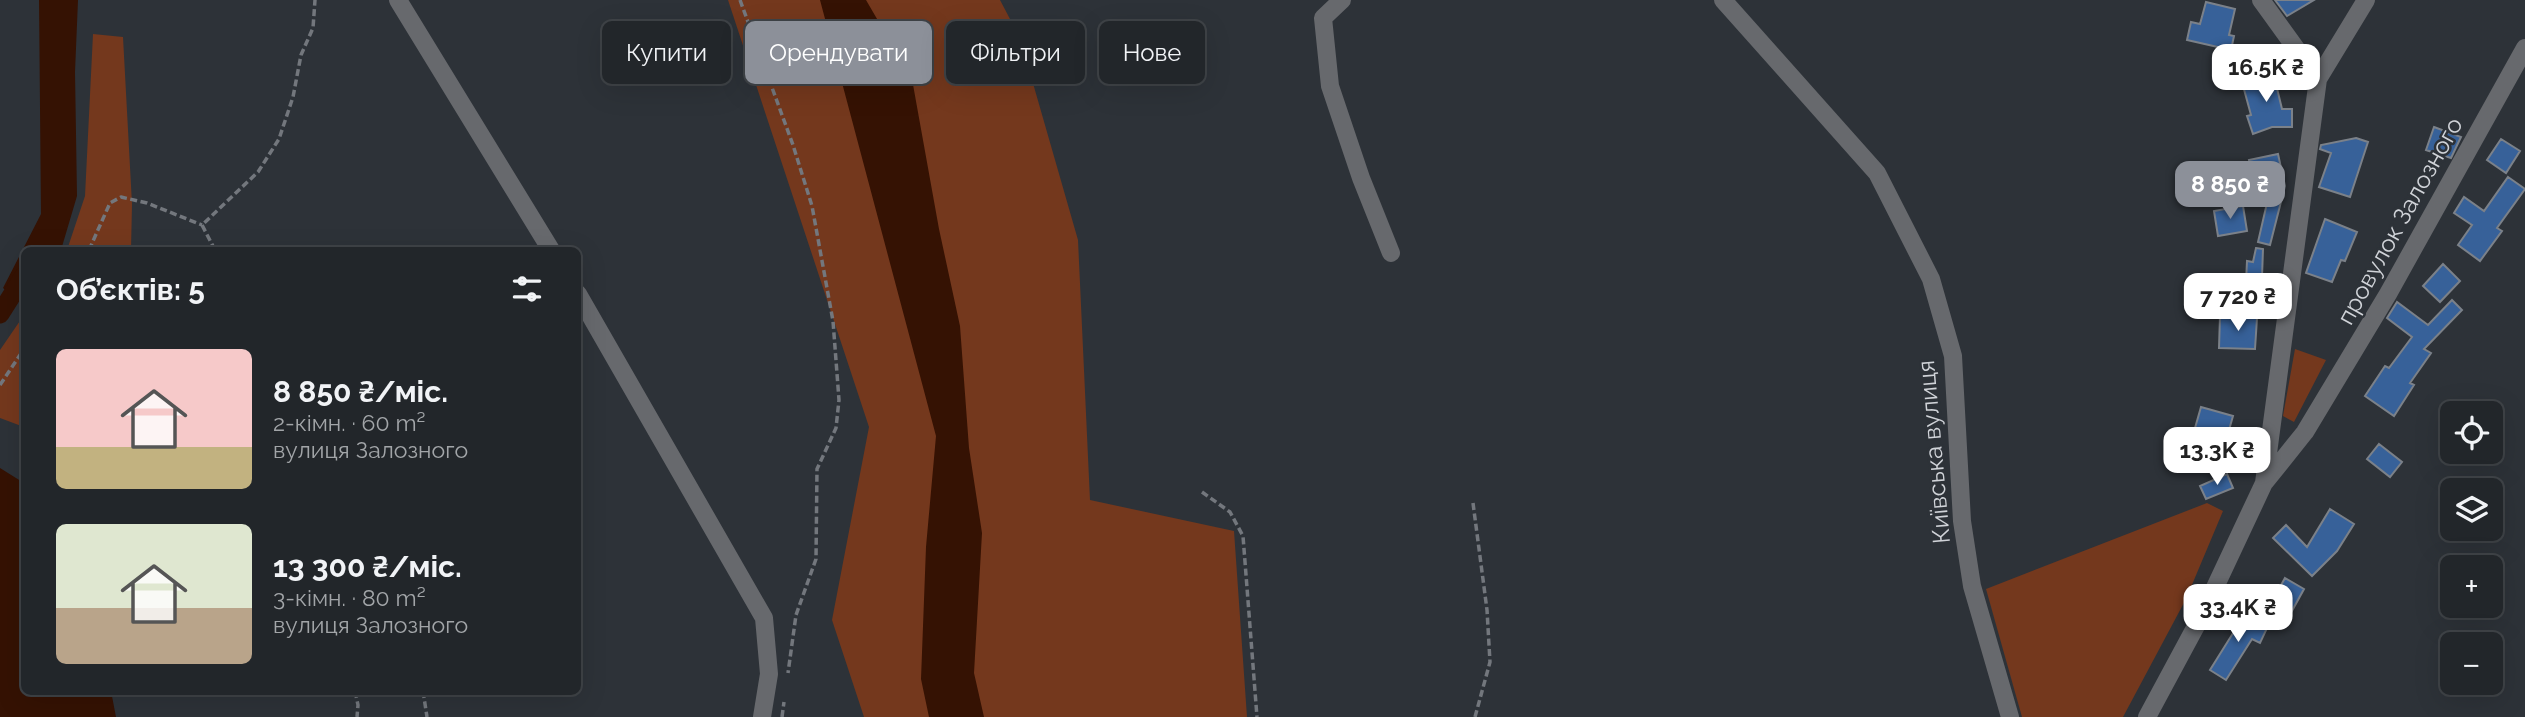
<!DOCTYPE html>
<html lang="uk">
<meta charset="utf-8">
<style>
body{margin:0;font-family:Raleway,sans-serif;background:#2e3236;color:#f1f3f6;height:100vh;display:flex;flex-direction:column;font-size:26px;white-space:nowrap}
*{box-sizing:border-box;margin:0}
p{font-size:23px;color:#a2a5a8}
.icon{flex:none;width:38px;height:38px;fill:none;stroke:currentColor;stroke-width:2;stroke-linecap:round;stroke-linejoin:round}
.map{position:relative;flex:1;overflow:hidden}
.drawer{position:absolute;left:21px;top:247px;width:560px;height:448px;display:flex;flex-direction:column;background:#22262a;border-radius:10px;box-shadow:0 7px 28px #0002,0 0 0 2px #3f4347}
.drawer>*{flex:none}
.guide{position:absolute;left:602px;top:21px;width:665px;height:63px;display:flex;gap:14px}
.buttons{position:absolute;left:2440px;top:401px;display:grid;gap:14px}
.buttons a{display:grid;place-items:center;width:63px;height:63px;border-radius:10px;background:#22262a;box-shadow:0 7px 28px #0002,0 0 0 2px #3f4347;font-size:35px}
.price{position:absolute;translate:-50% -60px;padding:0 16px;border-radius:14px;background:#fff;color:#222;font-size:23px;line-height:46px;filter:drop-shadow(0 2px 4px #0008)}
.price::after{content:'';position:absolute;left:50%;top:42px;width:21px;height:16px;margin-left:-10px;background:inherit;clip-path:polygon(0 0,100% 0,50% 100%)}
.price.active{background:#8c9099;color:#fff}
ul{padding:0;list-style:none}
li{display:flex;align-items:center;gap:21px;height:175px;padding:0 35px}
li span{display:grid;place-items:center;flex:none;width:196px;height:140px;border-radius:10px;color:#555}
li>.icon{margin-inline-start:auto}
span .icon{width:84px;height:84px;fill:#fffc;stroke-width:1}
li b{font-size:30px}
h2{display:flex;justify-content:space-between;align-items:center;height:84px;padding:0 35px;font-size:30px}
.tag{padding:0 24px;border-radius:10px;background:#22262a;box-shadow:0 7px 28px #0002,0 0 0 2px #3f4347;font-size:24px;line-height:63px}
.tag.active{background:#8c9099;color:#fff}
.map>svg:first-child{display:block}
</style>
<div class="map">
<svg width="2525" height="717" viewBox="0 0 2525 717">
<rect width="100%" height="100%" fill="#2d3238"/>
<path fill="#74381d" d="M728,0h272l20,38 58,202 12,260 144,31 13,186h-383l-32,-97 37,-193z
M93,34l30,3 9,167 -1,46h-64l18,-54z
M24,315v112l-24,-9v-68z
M2295,349l31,11 -32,62 -11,-6z
M2207,503l16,8 -37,88 -63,118h-101l-36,-128z"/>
<path fill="#351203" d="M39,0h39l-3,72 2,124 -16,54h-37v55l-21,-17 38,-74z
M820,0h46l46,79 27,150 21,97 9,122 13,85 -8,140 10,44h-55l-8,-38 5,-132 10,-111z
M0,468l24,15v208h87l5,26h-116z"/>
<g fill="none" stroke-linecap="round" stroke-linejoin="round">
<path stroke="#351203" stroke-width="19" d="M0,314l24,-38"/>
</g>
<path fill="#376199" stroke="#7b8189" stroke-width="2" d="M2275,0h39l-27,16z
M2206,2l29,7 -6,26 5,1 -3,14 -44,-10 4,-18 9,2z
M2286,55l6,12 -19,5 -4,-13z
M2273,72l9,37h10v18h-20l-19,7 -6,-18 4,-1 -9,-33z
M2434,127l27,10 -10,21 -25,-8z
M2356,138l12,4 -18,55 -31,-10 12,-34 -11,-4 1,-4z
M2501,139l19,12 -14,22 -19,-13z
M2278,154l7,32 -15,59 -12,-3 15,-65 -19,5 -5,-22z
M2508,177l17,12 -28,39 5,3 -22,30 -22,-16 14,-20 -18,-12 10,-16 20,14z
M2243,206l4,25 -29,5 -4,-25z
M2325,219l32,13 -12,29 -4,-1 -9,22 -26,-9z
M2256,248l7,1 -2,56 -16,-1 2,-43 6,1z
M2443,264l17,17 -20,21 -17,-16z
M2452,300l10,10 -38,39 7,4 -21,30 4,2 -20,31 -29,-20 20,-30 4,2 23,-31 -25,-19 10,-16 31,23z
M2220,316l37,2 -2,31 -36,-1z
M2201,407l32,9 -8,28 -32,-9z
M2379,444l23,18 -12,15 -23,-18z
M2227,474l6,14 -27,11 -6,-13z
M2330,509l24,15 -17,27 -25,25 -39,-38 13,-13 21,22z
M2285,578l19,11 -16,29 -19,-11z
M2240,612l28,14 -8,17 -8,-4 -26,41 -16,-10 25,-40 -4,-2z"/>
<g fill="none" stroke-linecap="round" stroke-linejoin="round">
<path stroke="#73777d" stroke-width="3.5" stroke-dasharray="7 3.5" stroke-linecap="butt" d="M740,0l53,145 19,61 21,115 6,79 -3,28 -19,41 -1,90 -20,56 -8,58
M89,250l21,-47 11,-6 26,6 55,22
M215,250l-13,-25 56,-53 21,-33 14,-42 8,-42 12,-27 2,-28
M0,385l24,-36
M1202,492l28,20 13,24 14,181
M1473,503l14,107 3,52 -15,55
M355,691l3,14 -1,12
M423,691l4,26
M782,717l2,-15"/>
<path stroke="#67696d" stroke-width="18" d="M398,0l153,250
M1342,0l-19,18 7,68 31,92 30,75
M1723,0l154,173 54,106 22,77 9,165 10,65 38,131
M2261,0l57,79
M578,294l186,324 5,56 -7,43
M2265,482l40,-50 83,-138 137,-246
M2147,717l56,-104 61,-130 54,-404 48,-79"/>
</g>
<g text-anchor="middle" stroke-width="5" stroke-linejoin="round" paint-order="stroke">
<g font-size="24" fill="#d0d3d8" stroke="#2d3238">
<text transform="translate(2400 221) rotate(-61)" y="8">провулок Залозного</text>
<text transform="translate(1934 452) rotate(-95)" y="8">Київська вулиця</text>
</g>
</g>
</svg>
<div class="buttons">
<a><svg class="icon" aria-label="locate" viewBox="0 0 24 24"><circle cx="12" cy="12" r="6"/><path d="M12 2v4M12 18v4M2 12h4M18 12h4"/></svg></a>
<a><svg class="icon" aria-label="layers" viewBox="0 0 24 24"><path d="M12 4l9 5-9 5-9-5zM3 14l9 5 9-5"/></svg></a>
<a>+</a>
<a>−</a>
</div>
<b class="price" style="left:2266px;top:104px">16.5K ₴</b>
<b class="price active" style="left:2230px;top:221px">8 850 ₴</b>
<b class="price" style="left:2238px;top:333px">7 720 ₴</b>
<b class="price" style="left:2217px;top:487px">13.3K ₴</b>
<b class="price" style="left:2238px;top:644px">33.4K ₴</b>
<div class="guide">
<a class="tag">Купити</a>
<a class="tag active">Орендувати</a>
<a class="tag">Фільтри</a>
<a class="tag">Нове</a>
</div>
<section class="drawer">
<h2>Об’єктів: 5<svg class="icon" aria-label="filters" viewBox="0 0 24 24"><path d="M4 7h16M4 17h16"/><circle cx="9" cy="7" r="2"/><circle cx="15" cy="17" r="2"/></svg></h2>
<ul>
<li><span style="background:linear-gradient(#f6c9c9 70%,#c2b280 0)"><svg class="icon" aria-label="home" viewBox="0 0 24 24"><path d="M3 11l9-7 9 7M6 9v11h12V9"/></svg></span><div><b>8 850 ₴/міс.</b><p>2-кімн. · 60 m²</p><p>вулиця Залозного</p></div></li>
<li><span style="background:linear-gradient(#dfe7d0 60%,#b9a48a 0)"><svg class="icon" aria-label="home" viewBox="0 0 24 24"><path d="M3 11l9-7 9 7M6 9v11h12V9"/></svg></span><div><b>13 300 ₴/міс.</b><p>3-кімн. · 80 m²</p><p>вулиця Залозного</p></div></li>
</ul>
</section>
</div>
